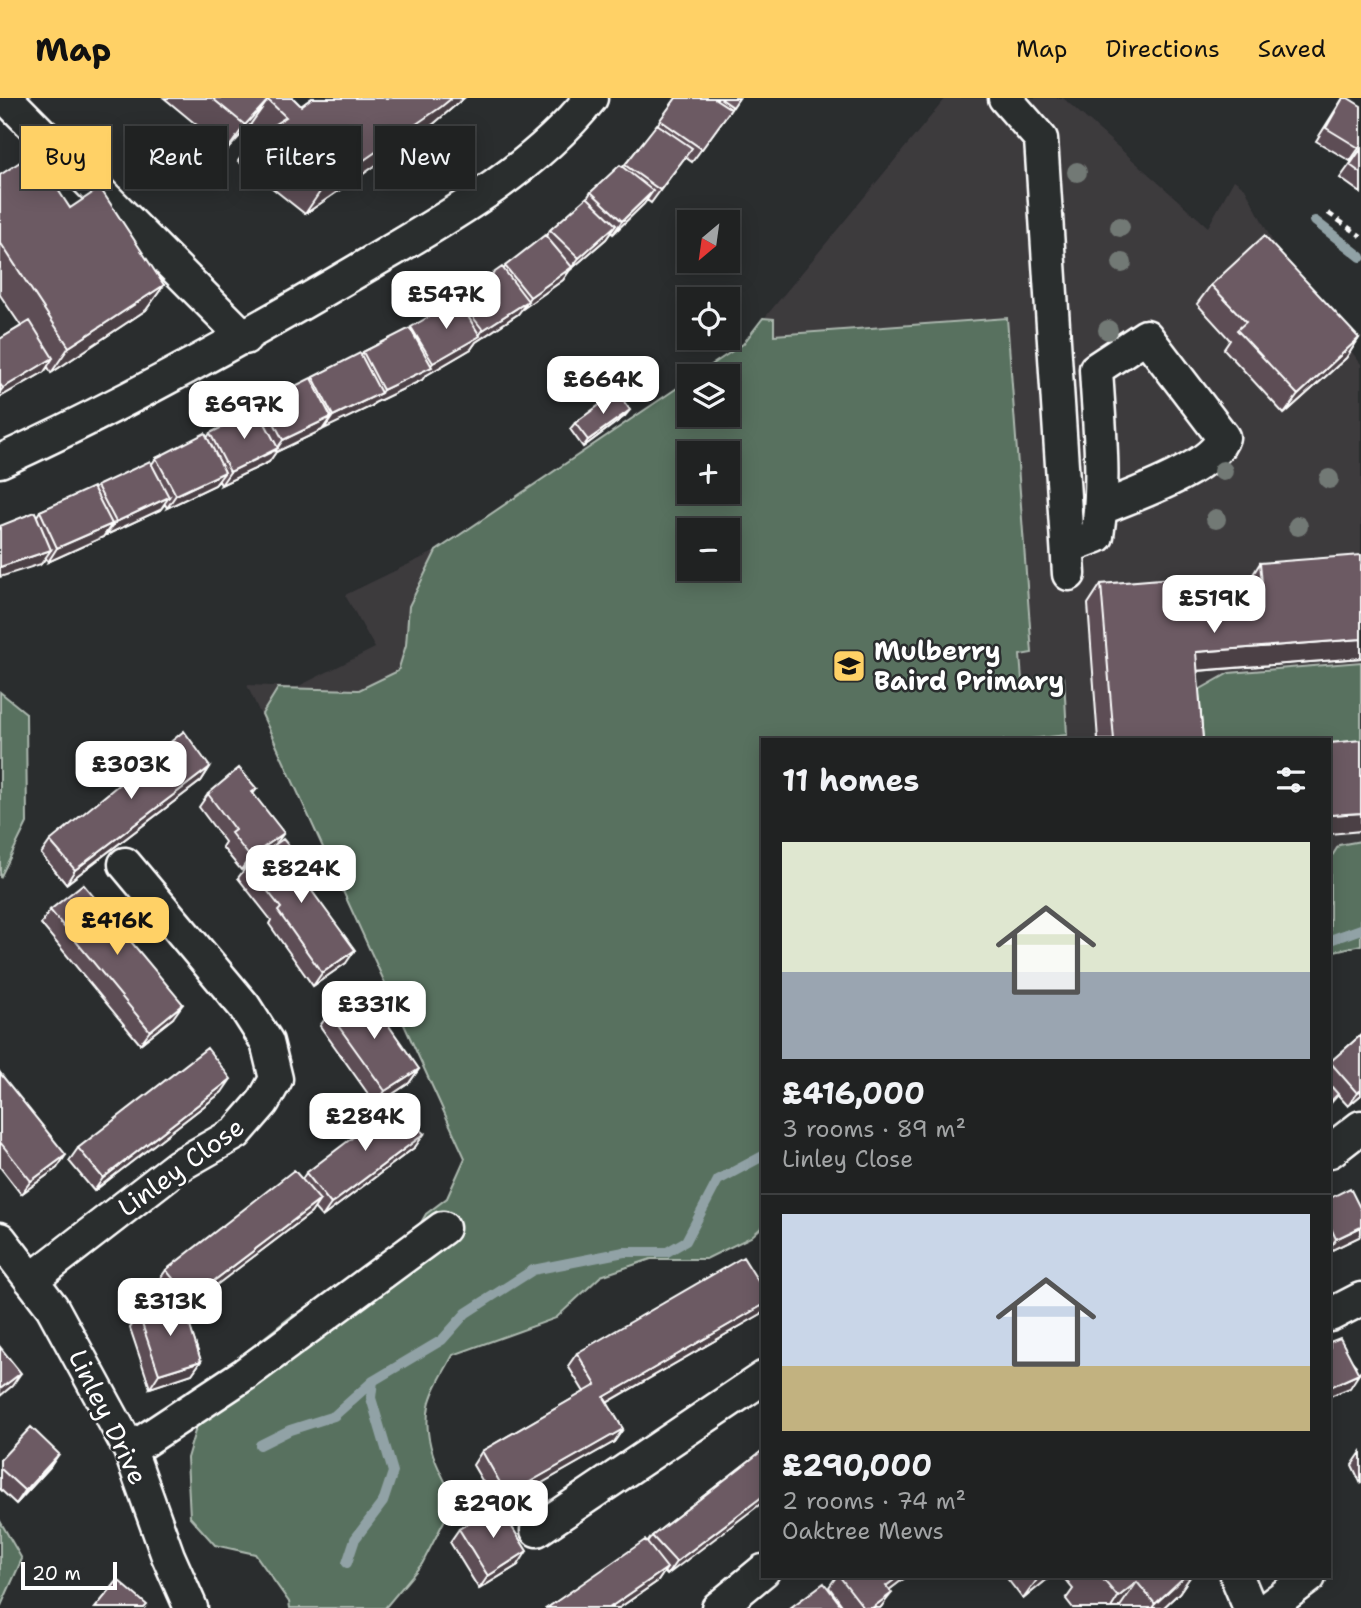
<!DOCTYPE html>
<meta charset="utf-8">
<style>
body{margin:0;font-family:"Shantell Sans",sans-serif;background:#2d2f2f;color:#f1f3f6;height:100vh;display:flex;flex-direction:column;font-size:26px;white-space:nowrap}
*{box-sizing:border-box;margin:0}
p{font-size:23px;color:#a2a4a5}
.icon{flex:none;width:38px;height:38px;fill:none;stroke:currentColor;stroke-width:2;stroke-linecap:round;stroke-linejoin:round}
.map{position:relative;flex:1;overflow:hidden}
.panel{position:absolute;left:761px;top:640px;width:570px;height:840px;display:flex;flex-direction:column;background:#202222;border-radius:0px;box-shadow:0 4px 18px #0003,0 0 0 2px #3d3f40}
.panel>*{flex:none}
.guide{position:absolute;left:21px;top:28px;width:635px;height:63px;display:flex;gap:14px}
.needle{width:46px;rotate:209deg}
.fabs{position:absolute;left:677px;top:112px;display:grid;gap:14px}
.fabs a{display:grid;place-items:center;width:63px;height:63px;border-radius:0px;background:#202222;box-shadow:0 4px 18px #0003,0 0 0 2px #3d3f40;font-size:35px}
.scale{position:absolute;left:21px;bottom:18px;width:96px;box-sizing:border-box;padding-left:7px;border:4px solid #fff;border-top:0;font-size:19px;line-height:24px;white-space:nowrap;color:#fff;-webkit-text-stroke:5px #2a2d2e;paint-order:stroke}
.price{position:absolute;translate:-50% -60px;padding:0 16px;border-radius:14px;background:#fff;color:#222;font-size:23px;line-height:46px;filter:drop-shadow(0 2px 4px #0008)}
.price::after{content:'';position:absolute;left:50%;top:42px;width:21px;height:16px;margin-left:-10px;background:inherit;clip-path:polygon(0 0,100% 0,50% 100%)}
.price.selected{background:#ffd166;color:#111}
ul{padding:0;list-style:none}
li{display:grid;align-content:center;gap:14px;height:371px;padding:0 21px}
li+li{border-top:2px solid #3d3f40}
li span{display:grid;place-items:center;height:217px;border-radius:0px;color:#555}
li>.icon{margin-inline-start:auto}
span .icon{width:126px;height:126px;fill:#fffc;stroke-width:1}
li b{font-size:30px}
h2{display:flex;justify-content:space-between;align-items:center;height:84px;padding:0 21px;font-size:30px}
.tag{padding:0 24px;border-radius:0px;background:#202222;box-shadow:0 4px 18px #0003,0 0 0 2px #3d3f40;font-size:24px;line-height:63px}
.tag.selected{background:#ffd166;color:#111}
header{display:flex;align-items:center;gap:42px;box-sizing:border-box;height:98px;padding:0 35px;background:#ffd166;color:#111}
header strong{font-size:33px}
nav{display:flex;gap:38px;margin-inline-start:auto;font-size:24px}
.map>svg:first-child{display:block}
</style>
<header>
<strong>Map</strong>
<nav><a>Map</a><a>Directions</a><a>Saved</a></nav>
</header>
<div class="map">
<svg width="1361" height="1510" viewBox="0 0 1361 1510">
<rect width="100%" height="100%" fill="#2a2d2e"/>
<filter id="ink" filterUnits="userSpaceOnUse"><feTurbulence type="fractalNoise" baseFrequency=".0143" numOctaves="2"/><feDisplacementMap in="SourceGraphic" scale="14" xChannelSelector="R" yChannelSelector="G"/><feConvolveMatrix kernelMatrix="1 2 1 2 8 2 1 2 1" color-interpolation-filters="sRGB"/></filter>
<g filter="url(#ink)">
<path fill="#3e3a3e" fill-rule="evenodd" d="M946,0h117l145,129 26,-47 11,8 38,74 78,102v524l-31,20v-168h-567l-298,418 -218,-473 50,2 78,-39 -30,-53 91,-44 253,-171 1,35h38v-39h-33l48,-32zM690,355h38v39h-38zM690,432h38v39h-38z"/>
<path fill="#58715f" stroke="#acb8af" stroke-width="2" fill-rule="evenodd" d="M763,220l11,1v16l233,-17 25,335 -12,2 2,25 42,-3 3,58 -47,5h-257v486l-12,11 -45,22h-55l-50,17 -45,42 -103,37c-8,16 -21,34 -24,51 -7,35 10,65 26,94l-33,64 -37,44h-95l-1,-6 -34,-48 -40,-9 -25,-28 -3,-59 11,-37 35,-59 60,-47 57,-9 37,-25 39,-67 21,-16 18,-40 -203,-444 16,-26 81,2 39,-19 8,-26 3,-39 27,-55 253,-171 1,35h38v-39h-33l48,-32zM690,355h38v39h-38zM690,432h38v39h-38z
M1361,564v87l-31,7v-16h-127l-6,-49 32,-18z
M0,594l26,21 1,110 -27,55z
M1361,743v104l-31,7v-93l9,-14z
M0,1423l22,38 -22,49z"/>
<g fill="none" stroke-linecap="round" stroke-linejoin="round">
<path stroke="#91a2a6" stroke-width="10" d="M1315,123l46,36
M1330,842l31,-11
M260,1347l30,-15 44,-14 39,-35 69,-41 24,-27 67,-43 91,-18h43l19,-11 32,-61 45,-24
M347,1465l8,-24 28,-37 10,-30 -22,-74 2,-17"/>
<defs>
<path id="minor" d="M6,0l239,240
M1005,0l36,41 28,435
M0,363c123,-56 240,-121 357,-190 83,-49 173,-97 234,-173
M1068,449l29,-11c9,-56 2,-110 -1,-167l50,-33 77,101c-9,31 -92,59 -121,71
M1330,1053l31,-24
M0,1141l52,68 78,143 38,106 23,52
M31,1182l147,-114 58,-33 27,-31 13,-23 -9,-37 -23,-36 -119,-142
M1330,1217l31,-16
M130,1352l115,-76 198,-146
M537,1432l226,-152
M1237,1479l13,31
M718,1510l45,-37
M1268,1510l41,-31"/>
</defs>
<use href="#minor" stroke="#fff" stroke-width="37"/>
<path stroke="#fff" stroke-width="4.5" stroke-dasharray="7 5" stroke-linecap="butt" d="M1328,115l33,23
M1351,1264l10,11"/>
<use href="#minor" stroke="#2a2d2e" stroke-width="32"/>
</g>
<g fill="#727975">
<circle cx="1077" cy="74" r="10"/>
<circle cx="1120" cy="129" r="10"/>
<circle cx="1122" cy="165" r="10"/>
<circle cx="1108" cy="232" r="10"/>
<circle cx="1223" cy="373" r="10"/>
<circle cx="1329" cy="381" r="10"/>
<circle cx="1216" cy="421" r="10"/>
<circle cx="1298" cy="428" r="10"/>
</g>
<path fill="#5d4d55" stroke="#fff" stroke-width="2" d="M164,0h129l8,8 11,-8h152l-40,34 -119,82 -67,-53 18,-25 4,-2 -10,-9 -23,25z
M676,0h63l-47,64 -7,-5 -34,46 -4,-3 -34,34 -2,-2 -5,7 -37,32 -6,9 -42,30 -3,4 -42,28 -5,7 -46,27 -3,4 -48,23 -2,3 -49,22 -1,2 -46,22 -7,10 -48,23 -2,-4 -4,4 -48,23 -2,-4 -5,6 -54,25 -1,-1 -2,3 -55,25 -2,-4 -5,6 -4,-48 3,-5 54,-22 3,-3 55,-22 4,-6 51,-20 3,-5 47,-23 6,-8 98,-47 2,-3 47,-23 45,-27 3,-4 45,-29 43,-33 4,-6 37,-32 4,-6 32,-25 34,-42z
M1343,0l18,47 -11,16 -34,-20z
M1361,51v44l-21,-15z
M0,77l70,33 94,77 -18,25 -95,63 -3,-6 -4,5 -44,25v-58l21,-13 -21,-31z
M1211,187l148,53 -13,20 -62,56 -60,-65 6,-9 -33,-36z
M625,318l-42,31 -13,-18 5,-6z
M1260,465l101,95 -164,13 6,69h-105l-10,-136 13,-20 84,5 62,-5z
M210,669l-9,14 -135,103 -25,-30 9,-13z
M257,691l-4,5 22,51 43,35 -7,10 35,73 -33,23 -44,-62 2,-4 -33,-42 9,-12 -6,4 -19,-23 3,-5 -26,-35 9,-13z
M50,812l123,108 -33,26 -99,-120z
M329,915l90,56 -10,14 -33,22 -56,-79z
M1361,937v60l-13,11 -10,-11 -8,9v-42z
M0,975l57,95 -36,26 -21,-27z
M222,994l-128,99 -25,-30 9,-13z
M424,1036l-9,13 -93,70 -8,-9 -3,5 -127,96 17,52 -9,13 -42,14 -20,-60 9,-13 35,-11 -17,-21 9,-13 136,-91 4,-6z
M1330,1100l29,39 -29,14z
M763,1191v23l-2,2 -154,89 16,26 -9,13 -115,65 19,58 -39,24 -29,-47 9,-13 38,-23 -24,-41 9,-14 102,-59 -16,-26 9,-13z
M763,1352l-96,125 -3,-3 -6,9 -39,27h-72l100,-65 5,-7z
M1361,1354v32l-9,-19z
M0,1362l50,7 -34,37 -16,-15z
M836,1479h70l-17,13 -7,16 -2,2h-36l-15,-21z
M1006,1479h44l-27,22z
M1063,1479h127l-11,16 -16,15h-90l-7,-9 7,-10z"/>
<path fill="#4c3f45" stroke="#fff" stroke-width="2" d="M452,0h12l-40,34 -119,82 17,-25z
M268,2l-18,25 -23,25 18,-25z
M653,93l-9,13 -31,30 9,-13z
M616,127l-10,14 -37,32 10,-13z
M572,169l-9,13 -42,30 9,-13z
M164,187l-18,25 -95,63 18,-26z
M528,203l-10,13 -42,28 -5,7 -46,27 -3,4 -48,23 -2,3 -48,23 9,-13 48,-23 2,-3 47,-23 3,-4 45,-26 5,-7z
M1359,240l-13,20 -62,56 14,-19z
M53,260l-9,14 -44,25v-5l3,-4z
M630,312l-5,6 -42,31 5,-7z
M331,319l-9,13 -46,22 -7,10 -48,23 9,-13 46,-22 7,-10z
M225,374l-10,13 -48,23 9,-13z
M169,399l-9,13 -54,25 10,-13z
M112,426l-9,13 -55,25 9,-14z
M51,452l-10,14 -41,13v-10z
M1361,541v19l-179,14 14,-20z
M210,669l-9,14 -135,103 9,-14z
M1361,715v18l-31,3v-19z
M284,735l-10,13 -33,24 9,-13z
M355,852l-9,13 -33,23 9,-13z
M183,906l-10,14 -33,26 10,-13z
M419,971l-10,14 -33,22 9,-14z
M231,981l-9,13 -128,99 9,-13z
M1361,992v5l-13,11 9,-13z
M424,1036l-9,13 -93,70 9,-13z
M66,1057l-9,13 -36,26 10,-13z
M320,1102l-9,13 -130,99 9,-13z
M1361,1129v7l-2,3 -29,14v-3l6,-9z
M763,1207v7l-2,2 -167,96 10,-13z
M201,1263l-9,13 -42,14 9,-14z
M21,1275l-9,13 -12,10v-7z
M1359,1276l-9,14 -20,8v-9z
M623,1331l-9,13 -116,66 9,-13z
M59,1356l-9,13 -34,37 9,-13z
M763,1398v6l-96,73 9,-13z
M527,1453l-9,14 -39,24 9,-13z
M667,1470l-9,13 -39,27h-10z
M898,1479h8l-29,22 9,-13z
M1039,1479h11l-27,22z
M1184,1479h6l-11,16 -16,15h-11l3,-4z
M1137,1484l-18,26h-8l7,-11z
M892,1495l-12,15h-8z"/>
<path fill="#6c5a63" stroke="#fff" stroke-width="2" d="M212,0h81l8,8 11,-8h140l-11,9 -119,82 -66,-53 30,-19 -18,-17 -23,25z
M676,0h38l17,11 -29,40 -42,-29z
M720,0h19l-6,9z
M1343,0h5l13,8v39l-2,3 -33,-20z
M657,26l35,24 -32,42 -35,-25z
M1361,51v24l-11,-8z
M34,55l36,55 30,-20 64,97 -95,62 -69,-105v-67z
M620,67l33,26 -31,30 -31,-29z
M587,99l29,28 -37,33 -29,-28z
M545,137l27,32 -42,30 -25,-31z
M1264,138l95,102 -61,57 -61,-65 9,-8 -35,-37z
M502,169l26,34 -45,29 -25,-32z
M458,202l22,36 -47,27 -22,-36z
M30,223l23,37 -50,30 -3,-4v-45z
M410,230l22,39 -49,23 -20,-38z
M360,255l21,40 -48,23 -20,-39z
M311,280l20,39 -48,23 -20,-38z
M617,294l13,18 -42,30 -13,-17z
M258,312l20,38 -48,24 -20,-39z
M205,335l20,39 -49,23 -20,-37z
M150,363l19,36 -53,25 -19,-36z
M93,389l19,37 -55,24 -17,-37z
M35,414l16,38 -51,17v-41z
M1361,457v84l-165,13 7,88h-89l-13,-156 83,-7 1,12 77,-6 -2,-20z
M184,633l26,36 -135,103 -25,-29z
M1361,642v73l-31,2v-72z
M239,670l18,21 -5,3 32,41 -34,24 -19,-24 4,-3 -27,-36z
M283,741l35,41 -9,7 46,63 -33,23 -44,-62 3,-3 -34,-43z
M83,786l100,120 -33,27 -100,-121z
M364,892l55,79 -34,22 -56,-78z
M1361,937v55l-4,3 -27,-31z
M207,950l24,31 -128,99 -25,-30z
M0,975l66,82 -35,26 -31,-39z
M1330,987l8,9 -8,8z
M398,1005l26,31 -93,70 -25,-31z
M294,1072l26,30 -130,99 -24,-29z
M1350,1090l11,22v17l-25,12 -6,-13v-28z
M743,1159l20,32v16l-159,92 19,32 -116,66 -25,-44 114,-66 -19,-32z
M182,1203l19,60 -42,13 -20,-59z
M1340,1240l19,36 -29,13v-45z
M0,1249l21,26 -21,16z
M31,1329l28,27 -34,37 -25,-23v-8z
M763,1352v46l-87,66 -24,-26z
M498,1407l29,46 -39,25 -29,-47z
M645,1442l22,28 -58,40h-62z
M840,1479h58l-12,9 6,7 -20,15h-8z
M1101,1479h83l-29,27 -18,-22 -19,15z
M118,1482l29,25 -3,3h-49z
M824,1485l19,25h-53z"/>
</g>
<defs>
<symbol id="school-square" viewBox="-11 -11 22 22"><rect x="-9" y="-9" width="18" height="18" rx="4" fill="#ffd166" stroke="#2a2d2e"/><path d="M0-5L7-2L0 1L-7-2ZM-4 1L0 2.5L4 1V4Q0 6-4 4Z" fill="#111"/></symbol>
</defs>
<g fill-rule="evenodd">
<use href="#school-square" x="830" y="549" width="38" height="38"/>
</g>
<g text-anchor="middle" stroke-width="5" stroke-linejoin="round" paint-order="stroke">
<g font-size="26" font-weight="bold" fill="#fff" stroke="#2a2d2e" text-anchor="start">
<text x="874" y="562">Mulberry<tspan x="874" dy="30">Baird Primary</tspan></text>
</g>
<g font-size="26" fill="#fff" stroke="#2a2d2e">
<text transform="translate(181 1069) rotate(-36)" y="9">Linley Close</text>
<text transform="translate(108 1319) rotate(64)" y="9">Linley Drive</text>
</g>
</g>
</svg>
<div class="fabs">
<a><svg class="needle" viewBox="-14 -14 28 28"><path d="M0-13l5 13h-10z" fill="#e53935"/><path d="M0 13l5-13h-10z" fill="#a2a4a5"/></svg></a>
<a><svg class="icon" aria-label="locate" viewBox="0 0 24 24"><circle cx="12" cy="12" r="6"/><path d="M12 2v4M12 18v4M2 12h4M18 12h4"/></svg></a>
<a><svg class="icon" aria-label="layers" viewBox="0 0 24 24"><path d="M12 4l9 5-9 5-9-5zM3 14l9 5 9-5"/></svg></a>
<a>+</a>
<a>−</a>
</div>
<div class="scale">20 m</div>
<b class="price" style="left:446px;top:233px">£547K</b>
<b class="price" style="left:603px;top:318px">£664K</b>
<b class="price" style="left:244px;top:343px">£697K</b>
<b class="price" style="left:1214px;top:537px">£519K</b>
<b class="price" style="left:131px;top:703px">£303K</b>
<b class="price" style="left:301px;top:807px">£824K</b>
<b class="price selected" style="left:117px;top:859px">£416K</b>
<b class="price" style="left:374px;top:943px">£331K</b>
<b class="price" style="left:365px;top:1055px">£284K</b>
<b class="price" style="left:170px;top:1240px">£313K</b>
<b class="price" style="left:493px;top:1442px">£290K</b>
<div class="guide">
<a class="tag selected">Buy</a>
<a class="tag">Rent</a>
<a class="tag">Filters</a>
<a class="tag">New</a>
</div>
<section class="panel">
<h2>11 homes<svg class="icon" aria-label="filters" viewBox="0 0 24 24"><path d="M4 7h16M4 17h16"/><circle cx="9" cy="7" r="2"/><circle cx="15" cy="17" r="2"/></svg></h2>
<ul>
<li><span style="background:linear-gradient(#dfe7d0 60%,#9aa5b1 0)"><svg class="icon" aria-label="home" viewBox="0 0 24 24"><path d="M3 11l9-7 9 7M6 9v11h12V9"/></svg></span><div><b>£416,000</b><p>3 rooms · 89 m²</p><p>Linley Close</p></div></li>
<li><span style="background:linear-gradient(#c9d6e8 70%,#c2b280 0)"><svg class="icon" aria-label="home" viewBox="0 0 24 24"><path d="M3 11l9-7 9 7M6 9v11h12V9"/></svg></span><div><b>£290,000</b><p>2 rooms · 74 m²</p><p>Oaktree Mews</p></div></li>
</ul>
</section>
</div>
